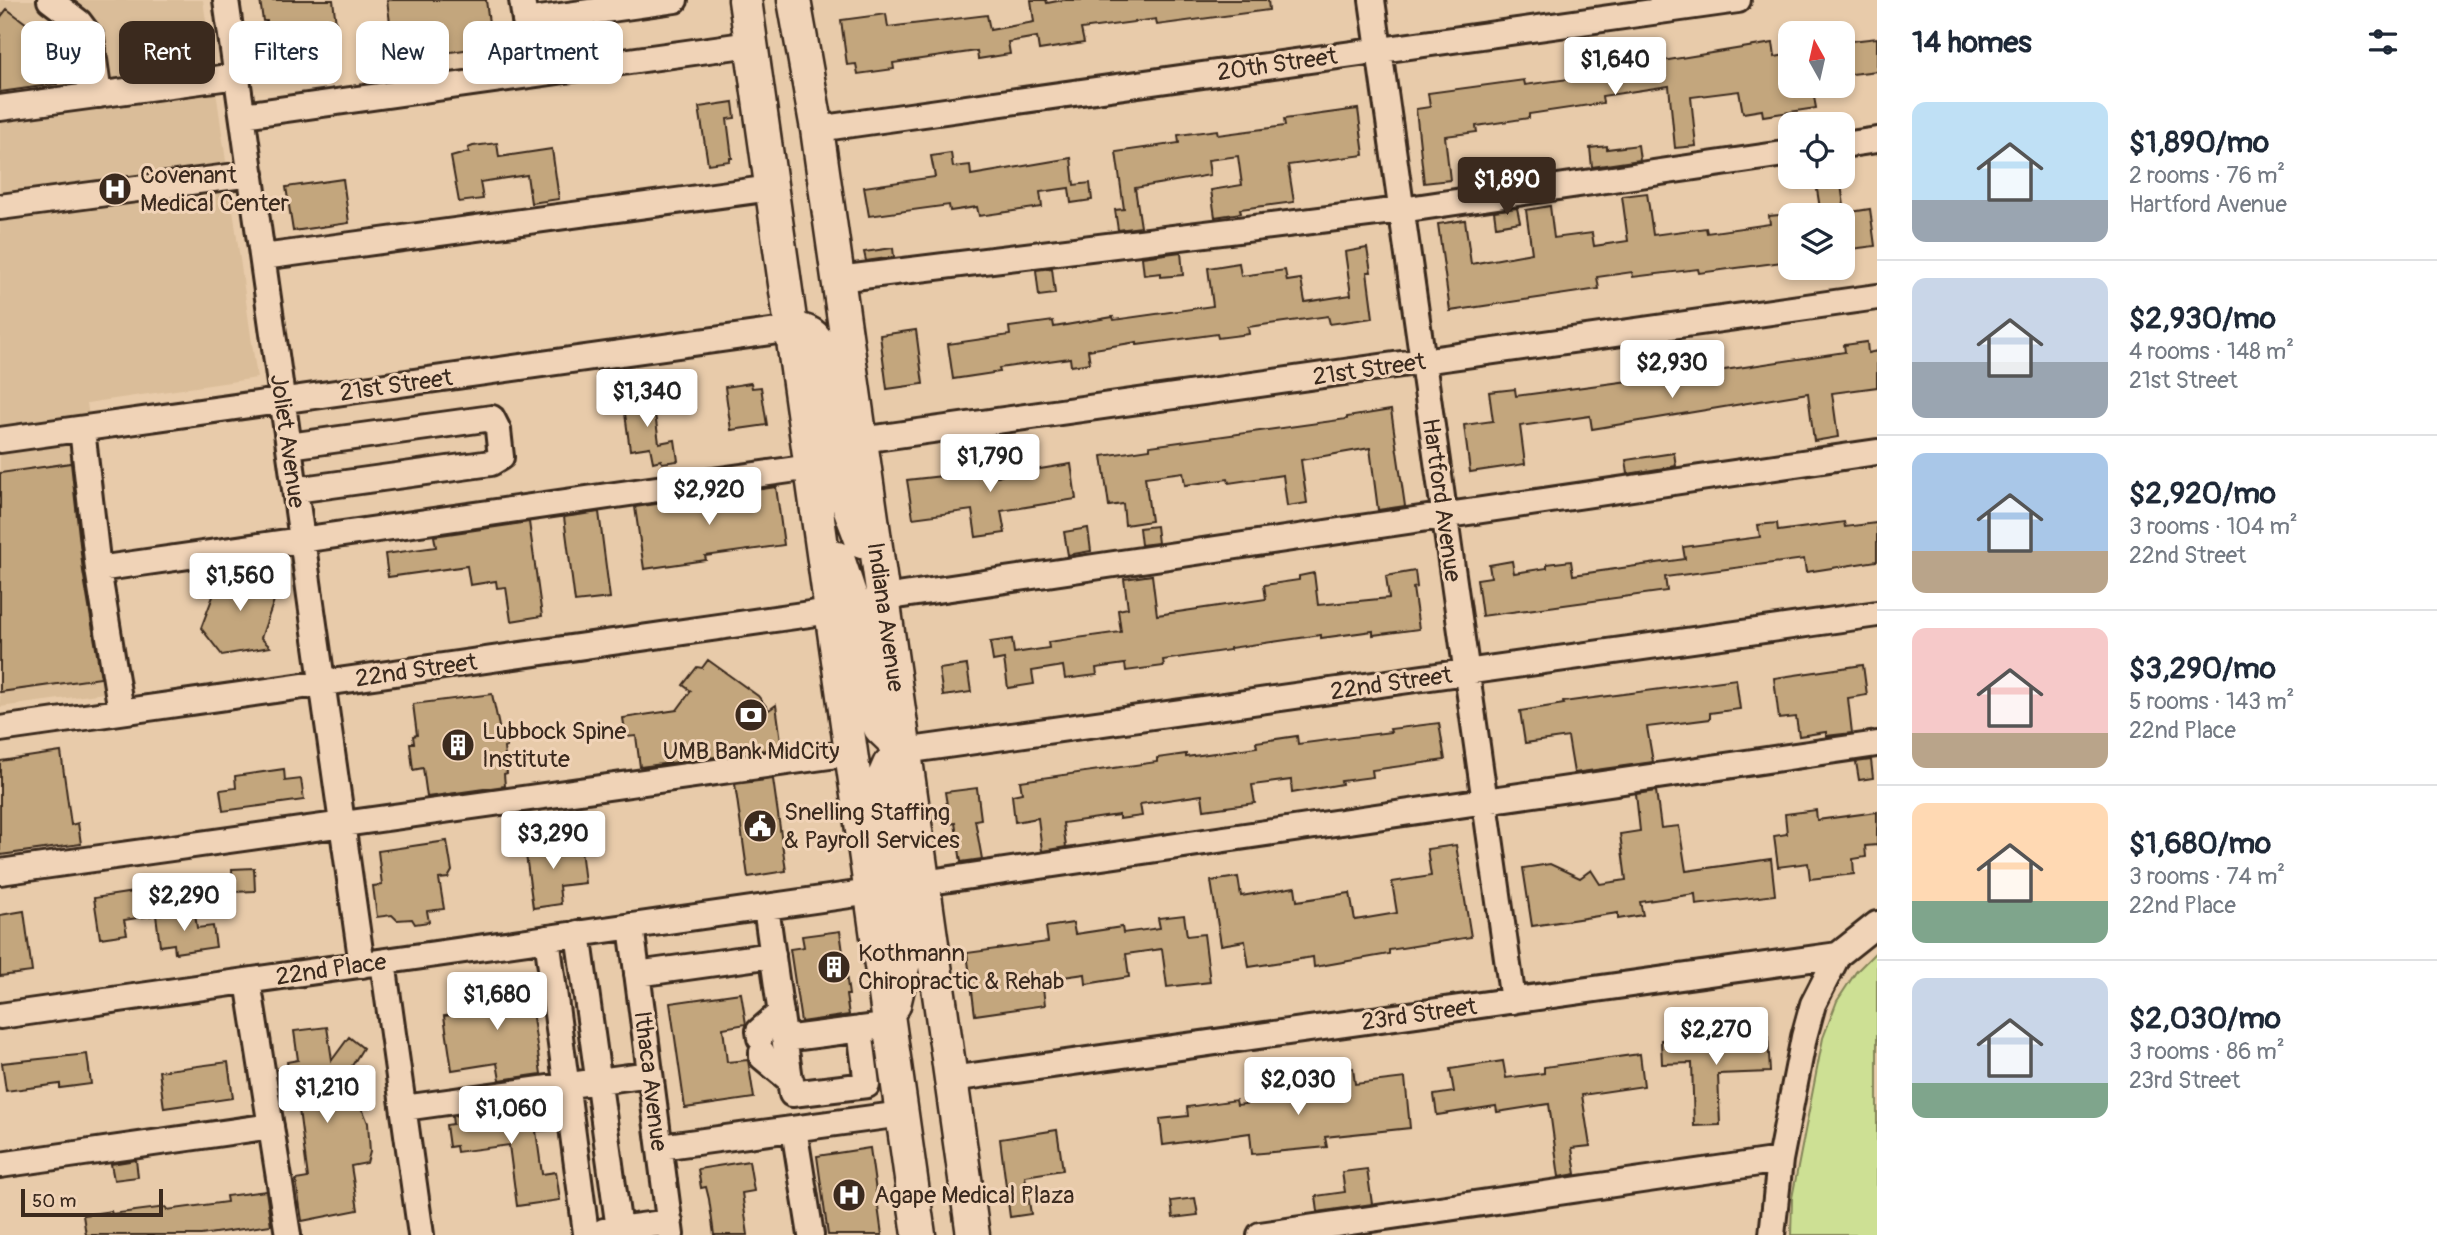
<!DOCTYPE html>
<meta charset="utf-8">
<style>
body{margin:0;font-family:Pangolin,sans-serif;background:#f6f6f7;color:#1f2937;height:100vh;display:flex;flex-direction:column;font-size:26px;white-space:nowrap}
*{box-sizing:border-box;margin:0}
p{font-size:23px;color:#747a83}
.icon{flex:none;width:38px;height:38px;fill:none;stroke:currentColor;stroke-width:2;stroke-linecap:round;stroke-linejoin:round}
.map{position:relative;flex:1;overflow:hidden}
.panel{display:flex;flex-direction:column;background:#fff;width:560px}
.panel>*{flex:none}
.guide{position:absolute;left:21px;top:21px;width:665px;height:63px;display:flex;gap:14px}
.needle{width:46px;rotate:352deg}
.tools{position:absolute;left:1778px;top:21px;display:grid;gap:14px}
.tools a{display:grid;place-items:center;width:77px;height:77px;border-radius:14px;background:#fff;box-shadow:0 4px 10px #0003;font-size:35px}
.scale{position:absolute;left:21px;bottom:18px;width:142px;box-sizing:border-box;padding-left:7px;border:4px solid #3b2a1e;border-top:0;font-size:19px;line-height:24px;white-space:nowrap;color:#3b2a1e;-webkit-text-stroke:5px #f0d3b7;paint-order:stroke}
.price{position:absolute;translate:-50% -60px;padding:0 16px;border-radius:7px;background:#fff;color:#222;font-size:23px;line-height:46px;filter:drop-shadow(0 2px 4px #0008)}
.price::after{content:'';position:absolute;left:50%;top:42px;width:21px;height:16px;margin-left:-10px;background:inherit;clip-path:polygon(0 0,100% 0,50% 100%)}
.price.selected{background:#3b2a1e;color:#fff}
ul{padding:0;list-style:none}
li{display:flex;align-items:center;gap:21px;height:175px;padding:0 35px}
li+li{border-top:2px solid #e0e1e3}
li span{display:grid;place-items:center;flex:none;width:196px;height:140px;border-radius:14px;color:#555}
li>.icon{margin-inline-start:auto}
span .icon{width:84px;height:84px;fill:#fffc;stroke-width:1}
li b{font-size:30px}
h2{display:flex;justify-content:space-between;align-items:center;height:84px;padding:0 35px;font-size:30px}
.pill{padding:0 24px;border-radius:14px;background:#fff;box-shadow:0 4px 10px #0003;font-size:24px;line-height:63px}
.pill.selected{background:#3b2a1e;color:#fff}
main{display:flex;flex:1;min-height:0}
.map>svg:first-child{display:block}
</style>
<main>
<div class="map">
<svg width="1877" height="1235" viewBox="0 0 1877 1235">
<rect width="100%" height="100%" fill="#e8cbaa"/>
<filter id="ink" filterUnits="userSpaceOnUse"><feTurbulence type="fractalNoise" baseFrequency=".0143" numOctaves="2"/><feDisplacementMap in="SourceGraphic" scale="14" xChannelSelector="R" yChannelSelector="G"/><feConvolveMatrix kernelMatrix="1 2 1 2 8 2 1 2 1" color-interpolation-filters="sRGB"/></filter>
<g filter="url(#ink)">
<path fill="#dabd99" d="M0,0h203l54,378 -170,25 40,287 -127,17z"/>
<path fill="#cde094" stroke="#848559" stroke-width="2" d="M1877,951v284h-86l1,-37 31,-160 14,-37 19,-29z"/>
<path fill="#c3a67d" stroke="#3b2a1e" stroke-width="2" d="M260,0h73l3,24 -21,3 5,32 -47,7 -6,-45h-4z
M387,0h99l6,46 -97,14z
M1031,0h15l1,3 16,-3h205l1,10 -112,15 -1,-6 -75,10 3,14 -45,7 -2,-13 -29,5 2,12 -32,5 -1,-8 -84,12 1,6 -36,5 -2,-10 -9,1 -6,-45 45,-6 2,13 99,-12 3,15 44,-8z
M7,9l44,33 6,42 -57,8v-74z
M1877,38v33l-33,4 -1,-33z
M1773,43l2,14 15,-3v32h22l4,22 -53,8 -1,-6 -19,3 -4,-22 -48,6 5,49 -21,2 -6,-62 -67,10 1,7 -74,11v4l-53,8 1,6 -32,4 5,44 -26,3 -8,-74 14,-2 -2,-14 96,-13 1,5 88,-12v-4z
M733,102l2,16 -8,1 5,39h-2v3l-22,3 -9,-57z
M1358,109l6,46 -76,10 6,37 -54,7 1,4 -26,4 -4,-27 31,-5 -4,-29 -30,4 2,15 -75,13 6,39 -23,3 -3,-20 9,-1 -8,-57 63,-9 -1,-8 39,-5 1,5 67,-9 -1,-7z
M497,143l2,14 53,-8 7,50 -28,4 -4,-28 -47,7 3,17 -24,3 -8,-45 18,-5 -1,-4 5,-2z
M1638,145l2,15 -48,7 -2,-19 17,-2v3z
M951,153l2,14 17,-2 1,10 100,-17 3,27 16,-2 2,17 -21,3 -2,-15 -29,4 2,15 -63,9 -2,-9 -27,4 -1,-6 -80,11 -5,-29 71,-10 -4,-21z
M1815,177h25l5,36 25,-4 5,37 -32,4v-35h-22z
M343,179l6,44 -56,8 -7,-44z
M1647,193l6,42 53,-7 1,5 63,-9 -1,-8 21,-2v47l-91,12 -1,-4 -65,8 -1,-5 -35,5 2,12 -149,22 -12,-87 27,-4 6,44 61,-11 -6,-43 24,-4 4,32 38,-5 2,13 34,-5 -6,-45z
M1517,208l3,14 -24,4 -2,-15z
M893,248l1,9 -28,4 -2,-9z
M1367,248l4,24h-4l6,46 -43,6 -2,-8 -80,11 1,7 -31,4 -1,-4 -80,11v-3l-49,8 2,13 -19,3 -1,-8 -71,10 1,4 -47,7 -5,-35 62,-9 -1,-8 44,-6 1,6 59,-10 1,3 99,-14 -5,-38 31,-5 2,13 44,-6 2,11 14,-2 4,23 46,-7 -6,-43z
M1181,252l2,23 -22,2v-4l-17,2 -2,-18z
M1052,268l3,26 -16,2 -3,-26z
M916,330l7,54 -36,5 -7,-54z
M1867,342l1,11 9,-2v36l-45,6 6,44 -24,4 -6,-48 -216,36 -2,-13 -70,10 5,38 -55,8 -6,-47 29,-4 -4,-29 26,-3 1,7 188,-25v2l141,-21 -1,-7z
M751,383l1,5 9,-1 6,38 -36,5 -6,-43z
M652,392l7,51 16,-3 3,21 -16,2 -1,-3 -8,2 -3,-15 -20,3 -7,-51z
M1391,410l14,96 -27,4 -8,-62 -69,12 6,43 -20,3 -4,-31 -54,8 -1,-4 -43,6 -2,-13 -38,5 6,44 -26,4 -2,-21 -14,2 -7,-50 48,-7v-3l197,-27v-2z
M1674,453l2,13 -48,8 -2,-14z
M71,463l12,108 18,107 -101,14v-219z
M1071,464l5,35 -75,12 4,22 -29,4 -4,-27 -59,8 -6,-38 89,-10 1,6z
M776,487l8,58 -79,11 1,4 -62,9 -9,-62z
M599,512l11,86 -35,4 -11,-85z
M529,522l13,94 -31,5 -5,-34 -9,1 -1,-7 -26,4 -3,-19 -79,11 -3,-23 51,-7 -2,-11z
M1844,522l1,5 32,-4v38l-71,11 -2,-13 -139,18 2,14 -185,25 -5,-37 14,-2 -2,-12 23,-4 2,12 33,-5v-4l24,-3 2,14 112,-16 -2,-12 77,-10 -2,-12 19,-2 1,8z
M1156,526l2,17 -17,2 -2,-17z
M1088,528l3,23 -23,4 -4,-23z
M1415,571l2,16 -4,1 6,41 -46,6v-4l-52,7v-3l-91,13v2l-67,10 1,6 -38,5 -1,-7 -29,4 1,7 -32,4 -2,-13 -31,5 2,13 -26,4 -4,-29 -11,2 -3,-19 22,-3 2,14 35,-5 -1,-6 73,-10 -3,-22 10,-2 -4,-29 28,-4 5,40 109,-16 -2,-14 35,-5v-4l15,-3 4,32 71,-7 -3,-22z
M254,572l2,2 10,-1 12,16 -17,49 9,9 -48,8 -21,-27 19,-50z
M708,660l50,36 11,14 7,-5 6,43 -33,4 -11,-8 -7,11 -91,12 -4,-31 -10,1 -3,-19 54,-8 14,-19 -8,-6 14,-18 5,1z
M967,665l4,27 -28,4 -4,-27z
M1863,665l4,30 -19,3 4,35 -26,3v-4l-27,4 -3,-19 -17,2 -5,-41z
M1736,679l4,30 -30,4v6l-63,8 6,35 -79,11 -6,-36 -43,6 -5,-32 44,-7 -1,-2z
M492,694l8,37h5l2,16 -3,1 3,25 -3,1 1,12 -78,11 -4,-29 -10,2 -3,-27h4l-1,-7 4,-1 -4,-31z
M1439,723l6,37 -73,10 1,7 -32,4 1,3 -50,9 -1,-13 -39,5 3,18 -51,7 -2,-15 -62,9 2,12 -23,3v-4l-56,8 3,24 -24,4 -4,-33 -23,4 -3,-27 10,-2 -2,-12 137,-19v-4l29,-4v3l71,-10 -1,-5 41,-6 1,8 93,-12 -1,-3z
M61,752l10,73 7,-2 3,21 -81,11v-94z
M1871,760l2,18 -14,2 -3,-18z
M284,769l1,12 16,-2 3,21 -81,11 -3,-21 16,-2 -1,-12z
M773,779l13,92 -38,6 -13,-93z
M977,788l4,31 -6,1 7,39 -21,3 -6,-39 -5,1 -5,-32z
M1656,791l5,37 18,-2 7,45 85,-12 4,36 -79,10 -1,-11 -55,8 3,13 -25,4v-6l-86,13 -9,-58 27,-4 30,14 11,-8 9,14 26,-4 -6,-46 20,-3 -4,-37z
M1816,810l1,10 60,-8v33l-12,1 1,11 -13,2 1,15 -44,5 -2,-16 -30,4 -4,-31 13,-2 -2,-20z
M447,841l5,30 -4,7 -9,1 5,30 -17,2 2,11 -14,2 -3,-5 -15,1 -5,-5 -15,2 -4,-31 9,-1 -4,-34z
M580,841l5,42 -26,3 2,18 -28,4 -8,-61z
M1456,845l15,92 -82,13v4l-75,13 -1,-10 -64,10 -4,-26 -24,4 -10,-64 27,-4 3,19 54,-9 2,14 53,-8 5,27 42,-7 -5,-31 39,-6 -4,-27z
M254,868l1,23 -22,1 -1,-23z
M147,890l4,26 -27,4 3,14 -27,4 -6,-40z
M24,911l8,61 -32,4v-61z
M181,912v3l14,-1 2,14 16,-2 3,21 -41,6 -1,-9 -14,2 -4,-31z
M1184,915l3,21 17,-2 6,48 -43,5 -5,-38 -36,5 3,23 -43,7 -1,-10 -43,6 3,25 -70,10 -8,-62 81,-11 -2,-15 27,-4 2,11 47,-7 1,6 37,-5 -2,-10z
M840,931l9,64h-3l3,20 -48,7 -11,-73 14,-2 -2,-11z
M527,975l14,99 -41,6 -3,-17 -45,7 -8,-54 46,-6 -4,-30z
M741,993l5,31 -23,4 4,34 21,-2 6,38 -69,10 -15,-105z
M327,1027l5,33 17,-23 14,11 -13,21 2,1 -10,14 3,21 13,-2 6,10 4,10 2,29 -3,11 -16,3 7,44 -56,11 -6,-41 12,-2 -10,-76 -5,1 -6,-41 11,-2 -4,-29z
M1768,1036l2,36 -52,2 2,51 -26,1 -2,-63 -30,1 -1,-24z
M87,1054l4,30 -31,4v-4l-54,7 -4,-28z
M1640,1054l4,32 -62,9 8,51 -18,2 4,26 -17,3 -10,-73 -52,8 -1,-6 -59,9 -3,-20 20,-3 -4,-23 53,-8 3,17 38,-5v-6z
M228,1062l5,36 -69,10 -5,-37z
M1353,1068l2,16 50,-6 5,50 -85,9 2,10 -75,7 -2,-21 -87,12 -3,-26 28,-3 -1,-9 49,-7 1,5 103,-13 -2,-23z
M546,1103l4,27 -14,1 6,43 14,-2 4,28 -43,6 -8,-61 -52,7 -1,-6 -7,1 -3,-22 7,-1 -1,-8z
M1057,1130l6,40 -38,6 6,38 -21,3 -10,-78z
M870,1148l12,87h-54l-11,-79z
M136,1160l2,17 -24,3 -3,-16z
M749,1161l5,30 -12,2 6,42h-34l-5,-36 -3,-12 -5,1 -3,-19z
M1367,1169l5,35 -54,8 -2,-16 29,-4 -3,-20z
M266,1191l5,34 -70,10h-115l-3,-20 28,-4 1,3 54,-7 1,3 60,-8 -1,-6z
M1195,1198l3,17 -25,3 -2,-17z"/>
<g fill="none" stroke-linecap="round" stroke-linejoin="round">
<defs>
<path id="minor" d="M50,0l29,22 12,16 8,57
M226,0l136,965
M522,0l11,74
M1372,0l141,1001
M525,21l150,-21
M0,108l237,-32
M243,115l508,-71
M817,129l921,-129
M1843,145l34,-5
M0,207l251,-33
M263,257l509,-69
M838,279l563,-69 389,-57
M82,429l16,140 23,142
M0,440l792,-111
M861,440l1016,-143
M289,446l203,-28 6,12 3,27 -10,6 -196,27
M98,569l713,-102
M883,598l994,-146
M0,729l831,-118
M904,751l973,-137
M0,872l851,-119
M923,883l954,-139
M766,907l26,187 75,-9 -7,-56
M631,926l40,309
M578,933l41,296
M547,938l39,295
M383,962l38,273
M637,974l136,-19
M248,981l40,254
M0,1016l871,-124
M760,1038l-1,-7 22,-19
M784,1039l93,-12
M762,1052v5l29,24
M951,1079l887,-124 39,-31
M404,1108l246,-34
M794,1129l17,106
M660,1147l242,-33
M0,1165l271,-39
M604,1231l66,-9
M1260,1235l520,-75
M1772,1235l8,-75 24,-123 9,-33 25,-49"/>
<path id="major" d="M745,0l174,1235
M794,0l23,129 156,1106
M792,329c11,1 21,3 26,14 14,33 10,72 15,107 5,31 18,62 29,92
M838,558l19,57 10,70 13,43 23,22
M894,1005l10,-43 -21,-183 6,-14 15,-14"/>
</defs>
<use href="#minor" stroke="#3b2a1e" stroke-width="30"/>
<use href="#major" stroke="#3b2a1e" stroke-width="37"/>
<use href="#minor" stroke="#f0d3b7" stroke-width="24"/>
<use href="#major" stroke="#f0d3b7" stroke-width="32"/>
</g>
</g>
<defs>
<symbol id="hospital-disc" viewBox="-11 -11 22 22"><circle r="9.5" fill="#3b2a1e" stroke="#f0d3b7"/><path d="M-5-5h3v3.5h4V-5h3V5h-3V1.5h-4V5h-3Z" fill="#fff"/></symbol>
<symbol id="bank-disc" viewBox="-11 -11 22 22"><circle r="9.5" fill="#3b2a1e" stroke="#f0d3b7"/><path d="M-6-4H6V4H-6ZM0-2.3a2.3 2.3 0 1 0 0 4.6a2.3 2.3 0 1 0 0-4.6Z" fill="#fff"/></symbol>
<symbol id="building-disc" viewBox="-11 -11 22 22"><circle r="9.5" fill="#3b2a1e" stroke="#f0d3b7"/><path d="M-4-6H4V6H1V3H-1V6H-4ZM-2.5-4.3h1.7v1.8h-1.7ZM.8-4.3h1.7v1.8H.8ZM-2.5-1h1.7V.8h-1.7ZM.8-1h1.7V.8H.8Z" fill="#fff"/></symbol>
<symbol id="civic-disc" viewBox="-11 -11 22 22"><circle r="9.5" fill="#3b2a1e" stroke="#f0d3b7"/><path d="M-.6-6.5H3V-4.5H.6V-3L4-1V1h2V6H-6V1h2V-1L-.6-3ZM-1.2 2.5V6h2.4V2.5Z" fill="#fff"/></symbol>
</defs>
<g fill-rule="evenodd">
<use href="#hospital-disc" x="96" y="170" width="38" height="38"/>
<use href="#bank-disc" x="732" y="696" width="38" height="38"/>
<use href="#building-disc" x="439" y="726" width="38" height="38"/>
<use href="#civic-disc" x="741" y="807" width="38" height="38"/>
<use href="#building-disc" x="815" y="948" width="38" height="38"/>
<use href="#hospital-disc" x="830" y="1176" width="38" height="38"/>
</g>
<g text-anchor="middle" stroke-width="6" stroke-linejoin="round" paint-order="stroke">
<g font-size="24" fill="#3b2a1e" stroke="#f0d3b7">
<text transform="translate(1277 64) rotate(-8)" y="8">20th Street</text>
<text transform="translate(1369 369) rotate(-8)" y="8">21st Street</text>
<text transform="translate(396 385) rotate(-8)" y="8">21st Street</text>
<text transform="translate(288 441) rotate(82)" y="8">Joliet Avenue</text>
<text transform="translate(1442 500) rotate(82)" y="8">Hartford Avenue</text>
<text transform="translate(886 617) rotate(82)" y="8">Indiana Avenue</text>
<text transform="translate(416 670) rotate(-8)" y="8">22nd Street</text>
<text transform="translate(1391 683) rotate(-8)" y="8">22nd Street</text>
<text transform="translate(331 969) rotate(-8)" y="8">22nd Place</text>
<text transform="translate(1419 1014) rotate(-8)" y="8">23rd Street</text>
<text transform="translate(651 1081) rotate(83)" y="8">Ithaca Avenue</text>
</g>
<g font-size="24" fill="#3b2a1e" stroke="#f0d3b7" text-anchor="start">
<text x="140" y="183">Covenant<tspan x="140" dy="28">Medical Center</tspan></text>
<text x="482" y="739">Lubbock Spine<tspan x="482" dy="28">Institute</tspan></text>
<text x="751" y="759" text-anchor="middle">UMB Bank MidCity</text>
<text x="784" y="820">Snelling Staffing<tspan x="784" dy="28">&amp; Payroll Services</tspan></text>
<text x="858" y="961">Kothmann<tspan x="858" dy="28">Chiropractic &amp; Rehab</tspan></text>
<text x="874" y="1203">Agape Medical Plaza</text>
</g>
</g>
</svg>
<div class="tools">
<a><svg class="needle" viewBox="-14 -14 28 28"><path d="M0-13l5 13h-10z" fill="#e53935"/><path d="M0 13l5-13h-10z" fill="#747a83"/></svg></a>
<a><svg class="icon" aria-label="locate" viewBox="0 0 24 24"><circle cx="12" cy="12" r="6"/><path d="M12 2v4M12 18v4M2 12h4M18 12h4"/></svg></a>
<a><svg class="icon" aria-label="layers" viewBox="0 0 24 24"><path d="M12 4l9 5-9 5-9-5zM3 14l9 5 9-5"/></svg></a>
</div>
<div class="scale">50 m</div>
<b class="price" style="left:1615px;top:97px">$1,640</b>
<b class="price selected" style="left:1507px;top:217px">$1,890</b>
<b class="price" style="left:1672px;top:400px">$2,930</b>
<b class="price" style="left:647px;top:429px">$1,340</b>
<b class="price" style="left:990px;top:494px">$1,790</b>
<b class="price" style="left:709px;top:527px">$2,920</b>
<b class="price" style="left:240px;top:613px">$1,560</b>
<b class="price" style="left:553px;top:871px">$3,290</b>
<b class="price" style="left:184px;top:933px">$2,290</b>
<b class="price" style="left:497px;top:1032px">$1,680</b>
<b class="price" style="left:1716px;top:1067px">$2,270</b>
<b class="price" style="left:1298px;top:1117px">$2,030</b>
<b class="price" style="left:327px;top:1125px">$1,210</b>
<b class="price" style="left:511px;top:1146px">$1,060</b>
<div class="guide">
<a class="pill">Buy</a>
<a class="pill selected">Rent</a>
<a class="pill">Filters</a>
<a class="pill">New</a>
<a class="pill">Apartment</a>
</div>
</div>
<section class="panel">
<h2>14 homes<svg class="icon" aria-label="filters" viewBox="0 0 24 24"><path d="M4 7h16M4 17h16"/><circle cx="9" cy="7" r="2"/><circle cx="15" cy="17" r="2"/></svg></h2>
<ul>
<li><span style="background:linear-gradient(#bfe0f5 70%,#9aa5b1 0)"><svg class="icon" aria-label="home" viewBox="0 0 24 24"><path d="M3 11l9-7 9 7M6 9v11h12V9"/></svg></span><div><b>$1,890/mo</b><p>2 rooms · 76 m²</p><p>Hartford Avenue</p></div></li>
<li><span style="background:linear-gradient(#c9d6e8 60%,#9aa5b1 0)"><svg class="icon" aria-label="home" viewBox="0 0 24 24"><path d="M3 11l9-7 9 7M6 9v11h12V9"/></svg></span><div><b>$2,930/mo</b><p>4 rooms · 148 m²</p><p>21st Street</p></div></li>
<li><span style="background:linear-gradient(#a9c7e8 70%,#b9a48a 0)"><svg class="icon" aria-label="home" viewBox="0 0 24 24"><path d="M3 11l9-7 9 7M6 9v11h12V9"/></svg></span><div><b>$2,920/mo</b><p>3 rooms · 104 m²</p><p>22nd Street</p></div></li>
<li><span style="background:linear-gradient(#f6c9c9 75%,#b9a48a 0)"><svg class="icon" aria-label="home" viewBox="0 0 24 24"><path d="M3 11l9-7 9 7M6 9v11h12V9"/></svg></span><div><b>$3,290/mo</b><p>5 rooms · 143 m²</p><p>22nd Place</p></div></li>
<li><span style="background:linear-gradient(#ffd9b3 70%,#7fa58c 0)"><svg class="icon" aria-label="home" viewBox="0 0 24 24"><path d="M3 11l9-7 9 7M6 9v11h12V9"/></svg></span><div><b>$1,680/mo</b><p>3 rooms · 74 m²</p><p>22nd Place</p></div></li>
<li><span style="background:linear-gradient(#c9d6e8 75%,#7fa58c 0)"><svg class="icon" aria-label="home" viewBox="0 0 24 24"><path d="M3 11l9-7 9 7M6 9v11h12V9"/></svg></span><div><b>$2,030/mo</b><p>3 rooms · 86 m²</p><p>23rd Street</p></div></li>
</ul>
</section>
</main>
